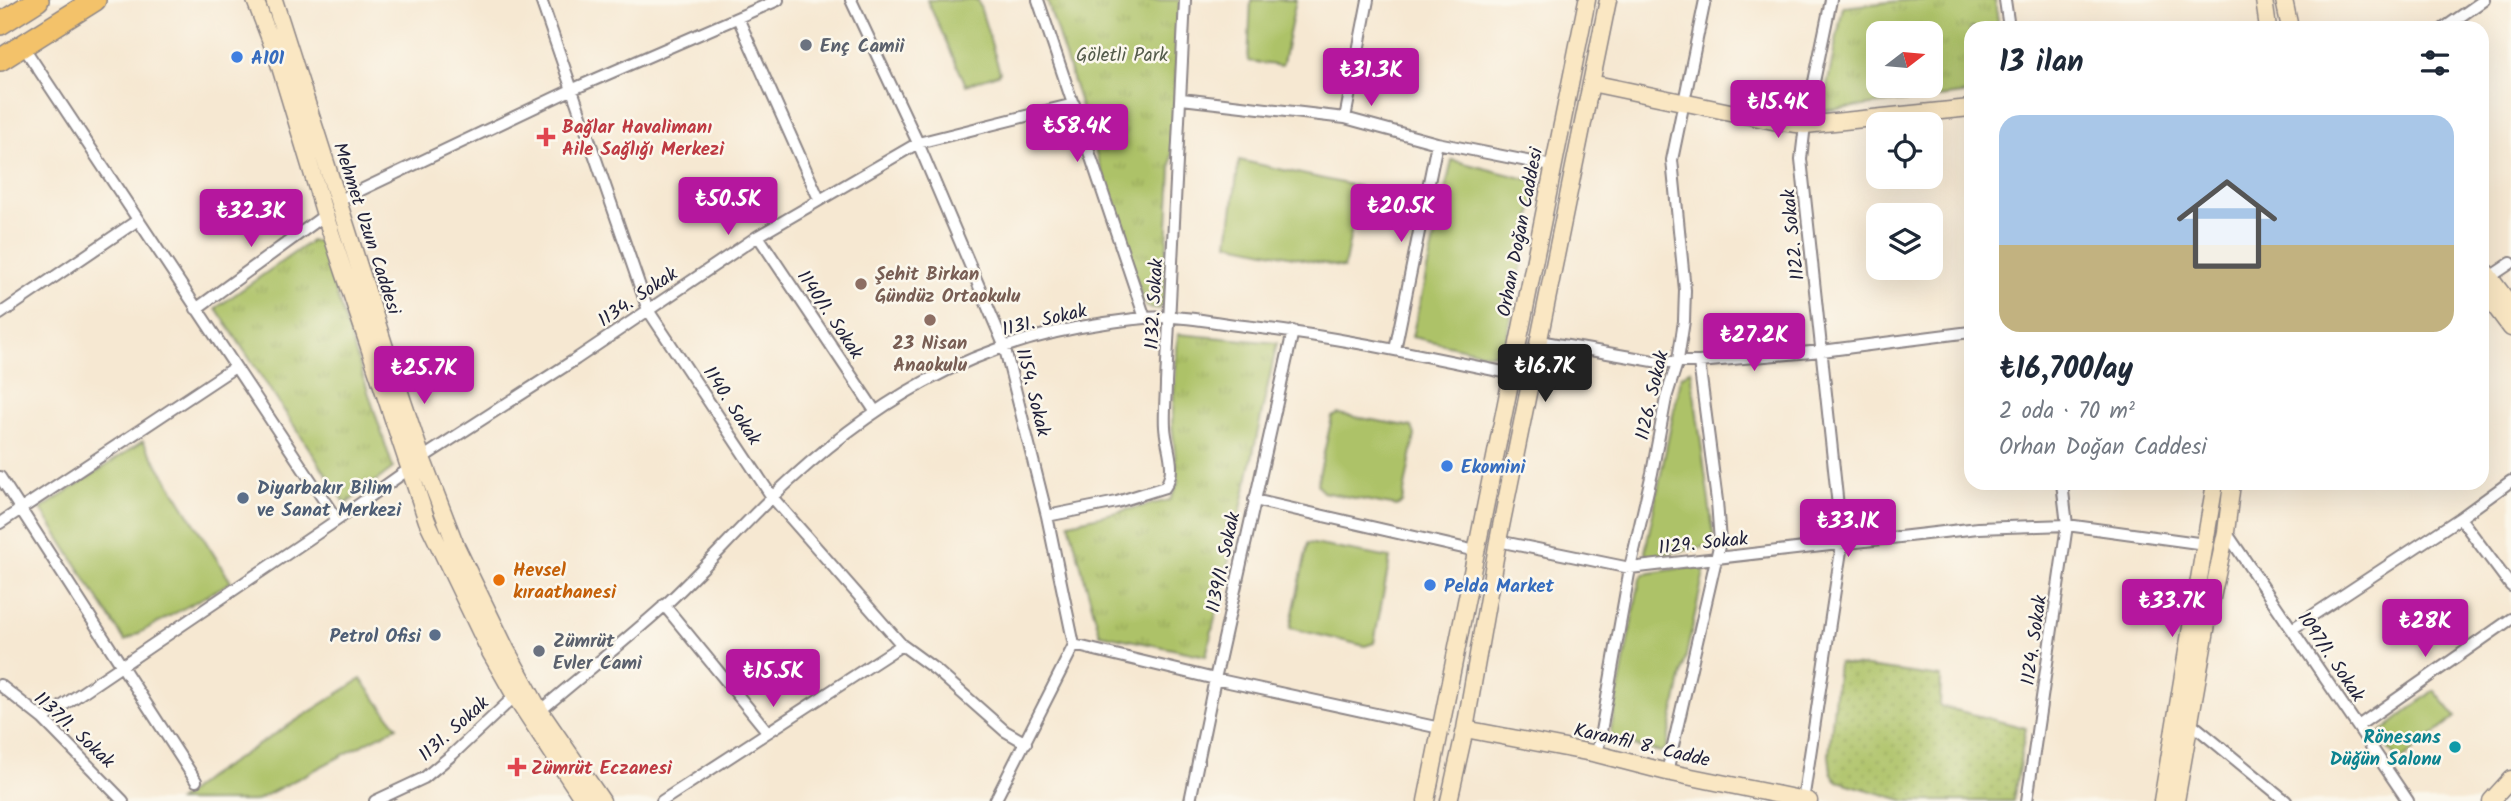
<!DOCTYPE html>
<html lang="tr">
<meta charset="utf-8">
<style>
body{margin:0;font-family:Kalam,sans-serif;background:#f6f6f7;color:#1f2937;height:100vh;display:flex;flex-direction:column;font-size:26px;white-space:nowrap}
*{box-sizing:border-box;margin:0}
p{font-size:23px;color:#747a83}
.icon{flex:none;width:38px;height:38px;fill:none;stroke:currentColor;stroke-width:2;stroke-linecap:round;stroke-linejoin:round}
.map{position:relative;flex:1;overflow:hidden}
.details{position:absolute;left:1964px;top:21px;width:525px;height:469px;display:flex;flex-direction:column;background:#fff;border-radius:21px;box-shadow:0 7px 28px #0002}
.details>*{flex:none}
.needle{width:46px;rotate:74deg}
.controls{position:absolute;left:1866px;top:21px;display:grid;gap:14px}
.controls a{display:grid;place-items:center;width:77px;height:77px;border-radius:14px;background:#fff;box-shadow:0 7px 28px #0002;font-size:35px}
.price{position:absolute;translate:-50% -60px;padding:0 16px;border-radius:7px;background:#b5179e;color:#fff;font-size:23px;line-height:46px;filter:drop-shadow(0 2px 4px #0008)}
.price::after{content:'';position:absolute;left:50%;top:42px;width:21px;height:16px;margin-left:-10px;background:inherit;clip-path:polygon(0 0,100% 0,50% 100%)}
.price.on{background:#222;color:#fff}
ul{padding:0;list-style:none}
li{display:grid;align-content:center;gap:14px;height:371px;padding:0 35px}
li+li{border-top:2px solid #e0e1e3}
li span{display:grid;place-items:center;height:217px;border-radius:21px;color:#555}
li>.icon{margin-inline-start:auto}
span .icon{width:126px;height:126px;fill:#fffc;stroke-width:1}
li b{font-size:30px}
h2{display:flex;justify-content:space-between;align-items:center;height:84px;padding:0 35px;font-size:30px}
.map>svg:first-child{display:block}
</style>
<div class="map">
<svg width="2511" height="801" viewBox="0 0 2511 801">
<defs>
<pattern id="park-tufts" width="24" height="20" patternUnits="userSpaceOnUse" patternTransform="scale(1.75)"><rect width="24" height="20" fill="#adc267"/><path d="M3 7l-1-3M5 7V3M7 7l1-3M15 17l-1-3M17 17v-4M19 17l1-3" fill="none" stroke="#95a65a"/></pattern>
<pattern id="garden-dots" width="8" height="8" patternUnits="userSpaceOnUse" patternTransform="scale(1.75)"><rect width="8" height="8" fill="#adc267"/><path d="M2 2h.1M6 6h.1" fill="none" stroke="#95a65a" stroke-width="1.8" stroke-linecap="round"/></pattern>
</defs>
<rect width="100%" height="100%" fill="#fbf7ec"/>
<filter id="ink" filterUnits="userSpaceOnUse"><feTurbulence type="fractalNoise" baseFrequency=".0143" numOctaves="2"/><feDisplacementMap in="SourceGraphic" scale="14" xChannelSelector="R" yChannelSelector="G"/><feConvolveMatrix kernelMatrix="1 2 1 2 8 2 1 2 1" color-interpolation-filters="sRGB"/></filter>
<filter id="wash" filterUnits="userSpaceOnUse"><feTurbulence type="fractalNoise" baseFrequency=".00686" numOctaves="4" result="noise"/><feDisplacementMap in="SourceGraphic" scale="28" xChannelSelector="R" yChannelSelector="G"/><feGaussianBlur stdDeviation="1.57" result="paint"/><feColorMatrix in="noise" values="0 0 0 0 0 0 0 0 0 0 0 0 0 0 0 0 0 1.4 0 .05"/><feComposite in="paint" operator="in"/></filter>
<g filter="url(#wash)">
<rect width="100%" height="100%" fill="#f6e8d2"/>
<path fill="#adc267" stroke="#687251" stroke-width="2" d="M927,0h51l22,72 -2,2 -32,11z
M1251,0h45l-13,63 -2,3 -33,-5z
M1239,160l121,27 -16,81 -116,-25z
M1452,160l86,22 -33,165 -6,6 -11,1 -76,-17z
M1691,370l24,175 -67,12 -3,-5 36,-176z
M1338,414l74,13 3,8 -13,68 -6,3 -73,-14 -6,-8 15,-67z
M143,441l88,141 -106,59 -84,-132z
M1308,543l82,15 -16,85 -9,3 -75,-18z
M1701,565l4,3 -39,180 -6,4 -43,-10 -6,-6v-7l29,-150 4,-5z
M361,679l36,48 -142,74h-77l30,-24z
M2434,690l22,27 -57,45 -21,-27z"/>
<path fill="url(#park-tufts)" stroke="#687251" stroke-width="2" fill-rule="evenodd" d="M1047,0h133l-16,301 -5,8 -12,-2 -5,-9z
M1909,0h86l4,28h-29v65l-148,18 21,-104zM1930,33v53h-52v-53z
M311,241h8l74,227 -47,36 -130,-196z
M1178,334l99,9 -36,166 -35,147 -106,-22 -31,-111 101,-23 8,-17 -6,-59z"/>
<path fill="url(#garden-dots)" stroke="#687251" stroke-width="2" d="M1838,663l103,14 -1,29 86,22 -13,73h-107l-69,-20 -6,-9 -2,-17z"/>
</g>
<g filter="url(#ink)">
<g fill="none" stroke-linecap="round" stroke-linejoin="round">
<defs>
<path id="street" d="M541,0l107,310 124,187 130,148 34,25 69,61 21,12
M851,0l67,143 86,202 43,171 27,129 -79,156
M1038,0l107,318
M2005,0l4,28
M738,18l81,181
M2444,28l40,-28
M23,46l314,474
M1182,99l163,19 92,25 115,23
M1345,118l23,-118
M338,201l233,-111 207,-90
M758,236l117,175
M2490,277l21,-14
M196,309l129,-94
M0,314l138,-94
M1539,341l120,21h40l123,-11 148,-19
M1395,350l42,-207
M422,458l154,-99 182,-123 160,-93 156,-39
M0,477l196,304
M1254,500l222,51
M1047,516l70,-14 48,-15c13,-18 1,-40 0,-60 -1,-14 1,-30 1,-44l19,-383
M2460,518l51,68
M0,523l235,-156
M2226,532l182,269
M1498,541l132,27 348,-40 89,-3 138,19
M664,605l103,126
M2292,629l168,-111 51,-37
M1074,645l141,34 225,49
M0,685l43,34 80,82
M540,711c41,-35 84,-69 124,-105 37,-34 70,-72 106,-107 99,-95 198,-157 335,-176 20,-3 41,-6 61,-6 26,0 52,6 78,9 90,10 180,30 269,48
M43,719l294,-199 72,-51
M2191,723l95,78
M2358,726l153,-107
M1597,754l33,-186 22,-95 14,-75 12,-38 6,-39 1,-31 -13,-130 33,-160
M1667,772l53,-230 -3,-41 -18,-139
M375,801l49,-23 29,-24 62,-58
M662,801l240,-156
M1190,801l25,-122 78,-348
M1803,801l39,-257 -41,-385 4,-34 26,-125
M2027,801l40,-276 -5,-42"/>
<path id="secondary" d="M255,0l22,57 48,158 102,306 63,131 25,44 69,105
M274,0l113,354 35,104 34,88 50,103 34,62 62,90
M2264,0l4,28
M2284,0l6,28
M1591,83l182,38 32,4 165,-17
M2482,267l29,39
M2482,289l29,39
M1465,729l132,25 70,18 142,29
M1426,801l161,-801
M1449,801l16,-72 33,-188 110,-541
M2162,801l53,-318
M2176,801l34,-194 16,-75 6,-49
M2491,801l20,-22"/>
<path id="highway" d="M0,24l38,-24
M0,60l95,-60"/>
</defs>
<use href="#street" stroke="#8c8586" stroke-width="14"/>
<use href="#secondary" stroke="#8c8586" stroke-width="19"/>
<use href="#highway" stroke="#8c8586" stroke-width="24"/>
<use href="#street" stroke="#fff" stroke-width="10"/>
<use href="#secondary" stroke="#fae7c3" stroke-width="16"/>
<use href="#highway" stroke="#f3c26a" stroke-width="21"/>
</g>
</g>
<g fill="#6b7280" stroke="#fbf7ec" stroke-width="2.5">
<circle cx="806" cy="45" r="7"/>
<circle cx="539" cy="651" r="7"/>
</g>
<g fill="#3f7fe0" stroke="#fbf7ec" stroke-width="2.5">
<circle cx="237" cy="57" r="7"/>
<circle cx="1447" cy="466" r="7"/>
<circle cx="1430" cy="585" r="7"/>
</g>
<g fill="#e0444e" stroke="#fbf7ec" stroke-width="2.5">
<path d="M542.5 126.5h7v7h7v7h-7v7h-7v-7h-7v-7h7z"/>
<path d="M513.5 756.5h7v7h7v7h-7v7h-7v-7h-7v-7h7z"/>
</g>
<g fill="#8d6e63" stroke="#fbf7ec" stroke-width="2.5">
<circle cx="861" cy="284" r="7"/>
<circle cx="930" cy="320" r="7"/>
</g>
<g fill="#5c6f8a" stroke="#fbf7ec" stroke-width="2.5">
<circle cx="243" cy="498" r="7"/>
<circle cx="435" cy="635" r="7"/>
</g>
<circle fill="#e8710a" stroke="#fbf7ec" stroke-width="2.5" cx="499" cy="580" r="7"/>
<circle fill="#0f9aa8" stroke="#fbf7ec" stroke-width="2.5" cx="2455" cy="747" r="7"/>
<g text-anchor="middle" stroke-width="5" stroke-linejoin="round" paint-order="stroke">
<g font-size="19" font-weight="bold" fill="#5b616d" stroke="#fbf7ec" text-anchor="start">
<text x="820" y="52">Enç Camii</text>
<text x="553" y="647">Zümrüt<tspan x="553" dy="22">Evler Cami</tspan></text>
</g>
<g font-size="19" fill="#535a4a" stroke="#fbf7ec">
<text x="1122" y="61">Göletli Park</text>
</g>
<g font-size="19" font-weight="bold" fill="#366cbe" stroke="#fbf7ec" text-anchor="start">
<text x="251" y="64">A101</text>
<text x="1461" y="473">Ekomini</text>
<text x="1444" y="592">Pelda Market</text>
</g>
<g font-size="19" font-weight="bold" fill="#be3a42" stroke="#fbf7ec" text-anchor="start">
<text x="562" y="133">Bağlar Havalimanı<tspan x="562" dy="22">Aile Sağlığı Merkezi</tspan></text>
<text x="531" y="774">Zümrüt Eczanesi</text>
</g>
<g font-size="19" fill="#22223b" stroke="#fbf7ec">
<text transform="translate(368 228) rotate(72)" y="7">Mehmet Uzun Caddesi</text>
<text transform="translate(1519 232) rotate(-79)" y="7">Orhan Doğan Caddesi</text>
<text transform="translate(1792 235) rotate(-96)" y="7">1122. Sokak</text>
<text transform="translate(637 296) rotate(-34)" y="7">1134. Sokak</text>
<text transform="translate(1153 304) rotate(-87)" y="7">1132. Sokak</text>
<text transform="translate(831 314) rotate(56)" y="7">1140/1. Sokak</text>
<text transform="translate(1044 319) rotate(-13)" y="7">1131. Sokak</text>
<text transform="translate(1034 392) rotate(76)" y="7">1154. Sokak</text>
<text transform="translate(1651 395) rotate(-77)" y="7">1126. Sokak</text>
<text transform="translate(733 405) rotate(57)" y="7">1140. Sokak</text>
<text transform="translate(1703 542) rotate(-6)" y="7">1129. Sokak</text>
<text transform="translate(1222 562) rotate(-78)" y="7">1139/1. Sokak</text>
<text transform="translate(2033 640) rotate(-82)" y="7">1124. Sokak</text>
<text transform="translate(2332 656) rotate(56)" y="7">1097/1. Sokak</text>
<text transform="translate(453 728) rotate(-42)" y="7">1131. Sokak</text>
<text transform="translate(75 729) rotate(43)" y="7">1137/1. Sokak</text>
<text transform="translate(1642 744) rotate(13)" y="7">Karanfil 8. Cadde</text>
</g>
<g font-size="19" font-weight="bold" fill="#785e54" stroke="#fbf7ec" text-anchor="start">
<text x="875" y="280">Şehit Birkan<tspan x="875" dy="22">Gündüz Ortaokulu</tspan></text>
<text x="930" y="349" text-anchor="middle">23 Nisan<tspan x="930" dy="22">Anaokulu</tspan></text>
</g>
<g font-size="19" font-weight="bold" fill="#4e5e75" stroke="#fbf7ec" text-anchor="start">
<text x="257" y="494">Diyarbakır Bilim<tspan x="257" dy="22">ve Sanat Merkezi</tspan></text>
<text x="421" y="642" text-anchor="end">Petrol Ofisi</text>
</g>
<g font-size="19" font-weight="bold" fill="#c56008" stroke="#fbf7ec" text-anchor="start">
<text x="513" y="576">Hevsel<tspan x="513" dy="22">kıraathanesi</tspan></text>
</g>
<g font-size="19" font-weight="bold" fill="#0d838f" stroke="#fbf7ec" text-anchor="end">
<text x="2441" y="743">Rönesans<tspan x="2441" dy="22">Düğün Salonu</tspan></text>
</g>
</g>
</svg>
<div class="controls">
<a><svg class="needle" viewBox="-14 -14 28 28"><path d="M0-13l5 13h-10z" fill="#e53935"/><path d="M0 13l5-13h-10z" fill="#747a83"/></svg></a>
<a><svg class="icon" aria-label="locate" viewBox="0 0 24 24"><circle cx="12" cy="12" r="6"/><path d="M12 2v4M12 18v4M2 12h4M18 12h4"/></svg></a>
<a><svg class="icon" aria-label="layers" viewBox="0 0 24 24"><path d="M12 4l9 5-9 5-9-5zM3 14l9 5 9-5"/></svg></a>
</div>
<b class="price" style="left:1371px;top:108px">₺31.3K</b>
<b class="price" style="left:1778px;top:140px">₺15.4K</b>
<b class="price" style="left:1077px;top:164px">₺58.4K</b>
<b class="price" style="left:728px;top:237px">₺50.5K</b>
<b class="price" style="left:1401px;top:244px">₺20.5K</b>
<b class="price" style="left:251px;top:249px">₺32.3K</b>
<b class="price" style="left:1754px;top:373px">₺27.2K</b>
<b class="price on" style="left:1545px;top:404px">₺16.7K</b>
<b class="price" style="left:424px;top:406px">₺25.7K</b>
<b class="price" style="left:1848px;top:559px">₺33.1K</b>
<b class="price" style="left:2172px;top:639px">₺33.7K</b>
<b class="price" style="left:2425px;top:659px">₺28K</b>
<b class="price" style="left:773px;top:709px">₺15.5K</b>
<section class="details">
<h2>13 ilan<svg class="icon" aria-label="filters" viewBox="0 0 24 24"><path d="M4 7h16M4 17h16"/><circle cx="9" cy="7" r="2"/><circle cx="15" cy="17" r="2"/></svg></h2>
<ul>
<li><span style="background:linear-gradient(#a9c7e8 60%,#c2b280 0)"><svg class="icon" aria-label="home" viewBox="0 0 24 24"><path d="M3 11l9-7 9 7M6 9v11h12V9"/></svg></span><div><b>₺16,700/ay</b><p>2 oda · 70 m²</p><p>Orhan Doğan Caddesi</p></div></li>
</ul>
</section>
</div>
